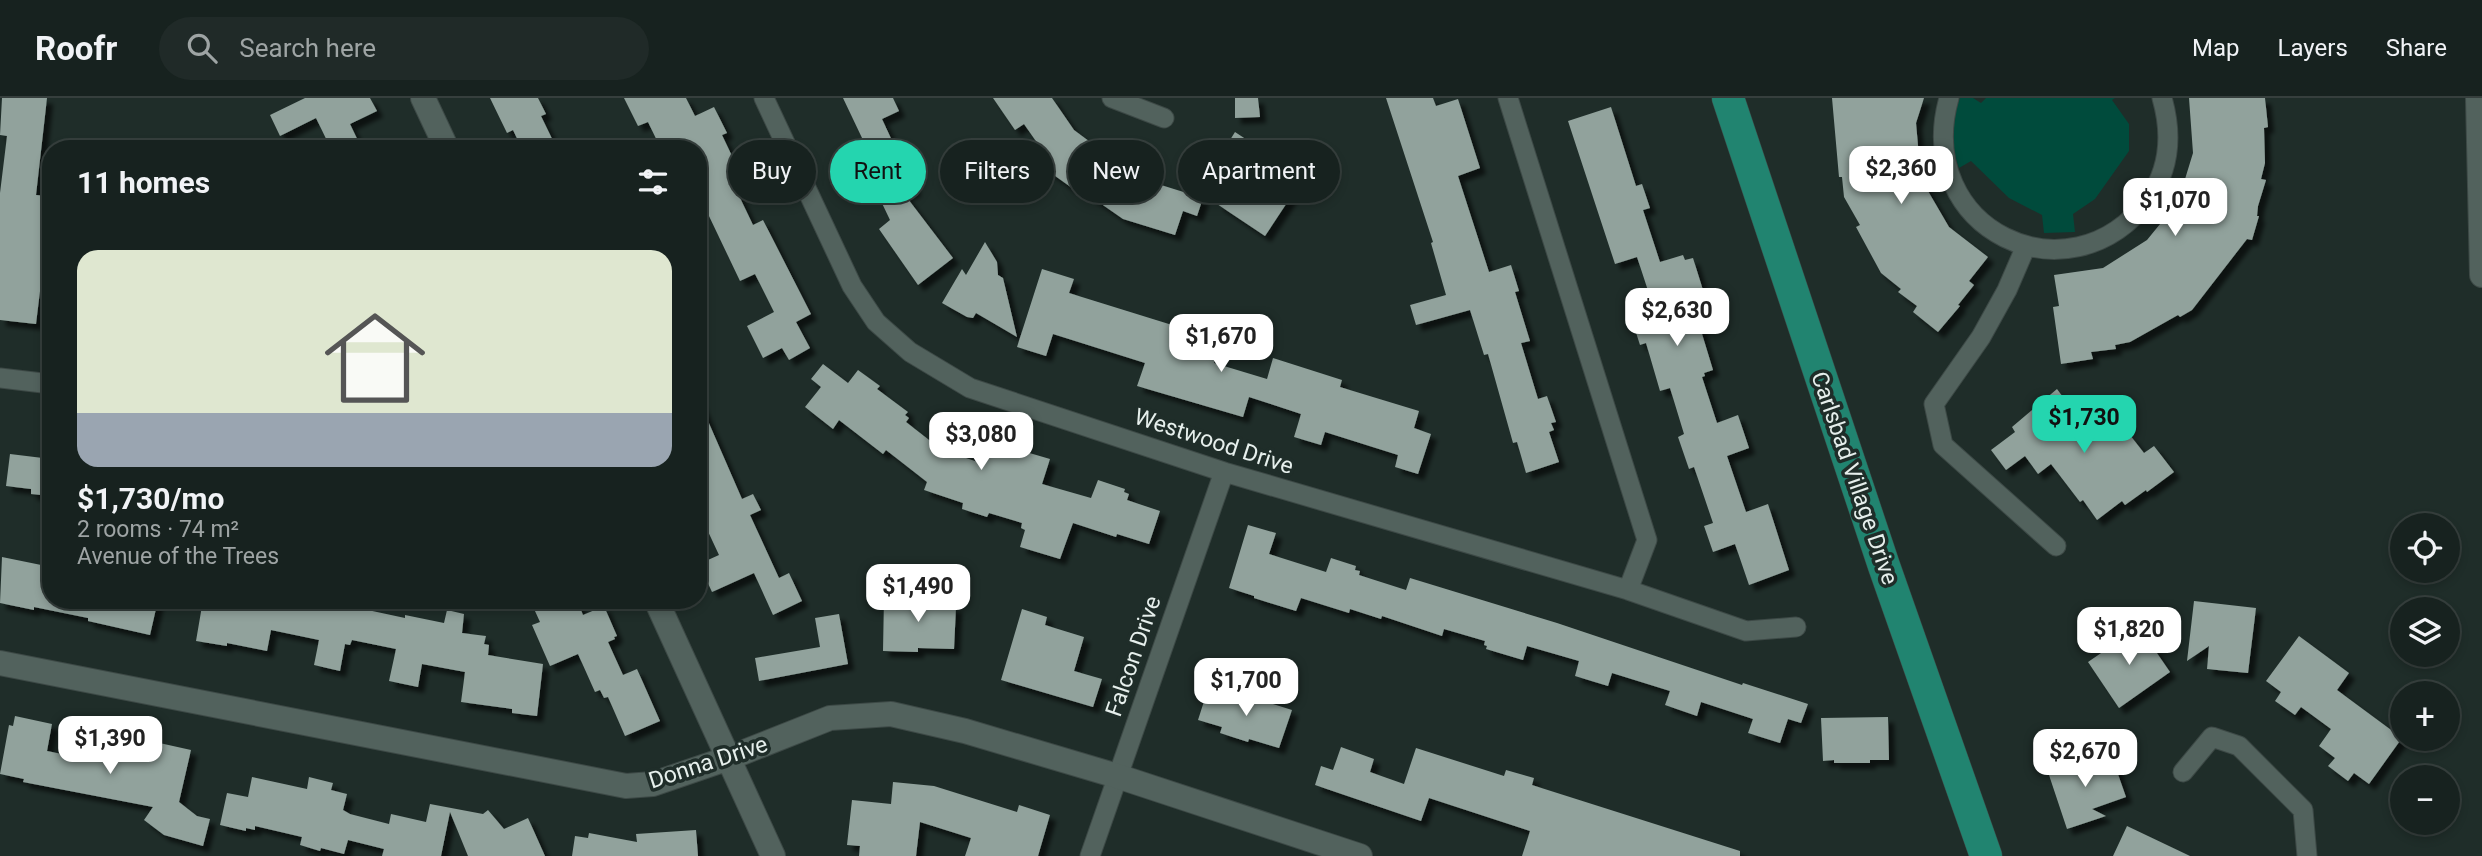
<!DOCTYPE html>
<meta charset="utf-8">
<style>
body{margin:0;font-family:Roboto,sans-serif;background:#202a28;color:#f1f3f6;height:100vh;display:flex;flex-direction:column;font-size:26px;white-space:nowrap}
*{box-sizing:border-box;margin:0}
p{font-size:23px;color:#9ea4a4}
.icon{flex:none;width:38px;height:38px;fill:none;stroke:currentColor;stroke-width:2;stroke-linecap:round;stroke-linejoin:round}
.map{position:relative;flex:1;overflow:hidden}
.drawer{position:absolute;left:42px;top:42px;width:665px;height:469px;display:flex;flex-direction:column;background:#17221f;border-radius:28px;box-shadow:0 4px 10px #0003,0 0 0 2px #363f3d}
.drawer>*{flex:none}
.banner{position:absolute;left:728px;top:42px;width:665px;height:63px;display:flex;gap:14px}
.buttons{position:absolute;left:2390px;top:415px;display:grid;gap:14px}
.buttons a{display:grid;place-items:center;width:70px;height:70px;border-radius:50%;background:#17221f;box-shadow:0 4px 10px #0003,0 0 0 2px #363f3d;font-size:35px}
.price{position:absolute;translate:-50% -60px;padding:0 16px;border-radius:14px;background:#fff;color:#222;font-size:23px;line-height:46px;filter:drop-shadow(0 2px 4px #0008)}
.price::after{content:'';position:absolute;left:50%;top:42px;width:21px;height:16px;margin-left:-10px;background:inherit;clip-path:polygon(0 0,100% 0,50% 100%)}
.price.active{background:#24d5af;color:#111}
ul{padding:0;list-style:none}
li{display:grid;align-content:center;gap:14px;height:371px;padding:0 35px}
li+li{border-top:2px solid #363f3d}
li span{display:grid;place-items:center;height:217px;border-radius:21px;color:#555}
li>.icon{margin-inline-start:auto}
span .icon{width:126px;height:126px;fill:#fffc;stroke-width:1}
li b{font-size:30px}
h2{display:flex;justify-content:space-between;align-items:center;height:84px;padding:0 35px;font-size:30px}
.pill{padding:0 24px;border-radius:32px;background:#17221f;box-shadow:0 4px 10px #0003,0 0 0 2px #363f3d;font-size:24px;line-height:63px}
.pill.active{background:#24d5af;color:#111}
header{display:flex;align-items:center;gap:42px;box-sizing:border-box;height:98px;padding:0 35px;background:#17221f;border-bottom:2px solid #363f3d}
header strong{font-size:33px}
nav{display:flex;gap:38px;margin-inline-start:auto;font-size:24px}
.search{width:490px;height:63px;background:#202a28;display:flex;align-items:center;gap:18px;box-sizing:border-box;padding:0 24px;border-radius:38px;color:#9ea4a4;font-size:26px}
.map>svg:first-child{display:block}
</style>
<header>
<strong>Roofr</strong>
<div class="search"><svg class="icon" aria-label="search" viewBox="0 0 24 24"><circle cx="10" cy="10" r="6"/><path d="M15 15l6 6"/></svg>Search here</div>
<nav><a>Map</a><a>Layers</a><a>Share</a></nav>
</header>
<div class="map">
<svg width="2482" height="758" viewBox="0 0 2482 758">
<defs>
<filter id="shadow"><feDropShadow dx="6" dy="6" stdDeviation="2" flood-color="#0009"/></filter>
</defs>
<rect width="100%" height="100%" fill="#1f2d29"/>
<path fill="#004b3c" d="M1960,0h13l8,5 5,-5h129l-3,2 17,24v27l-34,48 -22,15 2,18 -31,1 -2,-18 -33,-17 -38,-37 -12,7c-10,-24 -9,-46 1,-70z"/>
<path fill="#91a29c" filter="url(#shadow)" d="M2,0h45l-11,97 11,1 -3,36 7,1v25h-7l-8,66 -36,-4v-127l7,-57 -7,-1z
M305,0h65l7,13 -27,13 12,25h-31l-15,-31 -36,18 -10,-21z
M490,0h48l8,16 -5,2 16,33h-35l-9,-19 -6,3z
M624,0h62l9,18 19,-9 13,26 -5,2 20,42 -10,4 21,44 10,-5 48,94 -15,8 14,26 -21,12 -7,-12 -19,10 -16,-32 27,-14 -19,-38 -15,7 -42,-88v-44h-37l-13,-27 -10,4z
M843,0h50l6,13 -17,8 33,71 -10,5 48,63 -35,27 -39,-56 11,-9 -21,-44 -7,3 -15,-32 16,-7z
M993,0h59l22,32 23,17 -2,3 3,2 -3,5 41,28 3,-10 23,7 -1,3 42,13 -6,18 -14,-5 -8,24 -52,-16 -49,-34 -2,3 -28,-20 5,-8 -25,-36 -9,6z
M1235,0h23l2,19 -25,1z
M1386,0h47l3,8 22,-7 22,69 -22,8 31,96 22,-7 8,26 -4,1 15,49 -9,2 17,56 9,-3 9,26 -5,1 3,7 -5,2 10,30 -33,11 -9,-31 -4,1 -25,-89 -4,1 -14,-45 -54,15 -6,-20 36,-10 -15,-52 2,-1z
M1832,0h92l-8,25 5,56 28,48 39,30 -19,24 5,4 -16,20 2,1 -22,26 -25,-20 4,-6 -19,-14 3,-3 -20,-16 -25,-46 4,-2 -16,-28 -2,-20h-3z
M2189,0h76l3,29 -4,1 1,35 -4,16 5,1 -8,26 -1,10h2l-7,24 -5,-1 -55,71 -12,7 -2,-2 -48,27 -15,3 1,4 -25,3 2,7 -32,5 -8,-57 6,-1 -5,-31 49,-7 44,-28 31,-38 15,-49z
M1611,9l25,79 6,-2 8,24 -7,2 17,52 23,-7 2,5 8,-2 19,61 -13,5 14,46 -9,3 1,3 -3,1 15,46 21,-8 11,33 -22,8 19,56 22,-8 21,66 -40,15 -14,-41 -22,8 -9,-26 9,-3 -19,-56 -5,2 -11,-32 6,-3 -14,-46 -10,3 -14,-48 -6,2 -9,-28 23,-8 -17,-52 -22,7 -47,-143z
M1235,34l56,37 -2,2 13,9 -37,56 -48,-32 23,-35 -20,-13z
M985,144l12,20 1,13 5,3 14,59 -41,-24 -3,5 -6,-1 -25,-14 20,-34 4,6z
M1042,171l32,10 -5,14 116,36 -6,19 36,11 -1,4 53,16 6,-21 69,22 -2,7 79,24 -5,17 17,6 -13,40 -23,-7 3,-12 -73,-23 -4,13 -27,-8 7,-23 -52,-17 -6,20 -106,-31 8,-23 -92,-29 -7,22 -29,-9z
M823,266l25,19 10,-13 22,16 -3,3 31,23 -3,3 4,3 -3,4 36,28 36,12 7,-22 65,19 -8,25 49,14 7,-18 27,9 -1,3 5,2 -2,6 33,11 -11,33 -32,-10 -1,3 -43,-14 -13,36 -40,-12 5,-17 -4,-2 1,-5 -33,-10 -2,4 -25,-8 1,-6 -39,-13 3,-8 -41,-32 -3,4 -44,-34 -6,9 -28,-22 16,-20 -10,-8z
M2057,291l20,27 10,-8 21,27 11,-8 8,10 3,-2 14,18 10,-7 20,26 -27,20 -1,-2 -21,15 -3,-4 -25,19 -14,-20 -3,2 -29,-38 -13,10 -13,-18 -19,14 -15,-20 24,-18 -3,-5z
M698,300l44,101 11,-5 8,16 -11,5 29,63 10,-5 13,28 -29,14 -19,-42 -42,19 -13,-28 20,-9 -21,-45z
M10,356l41,5v37l-20,-2v-5l-25,-3z
M1248,427l28,8 -7,21 57,18 5,-14 25,8 -1,4 5,1 -1,4 47,15 4,-12 147,45 185,62 1,-2 65,21 -7,19 -13,-4 -8,24 -32,-10 5,-14 -52,-17 -4,14 -32,-11 5,-14 -58,-18 -4,13 -33,-10 4,-15 -52,-15 -4,14 -37,-11 1,-3 -3,-1 1,-4 -41,-12 -2,7 -60,-20 -1,3 -31,-10 -1,4 -48,-15 -5,13 -42,-13v-2l-25,-8z
M2,459l49,10v33h107l-8,35 -62,-14v-3l-54,-11v3l-34,-7z
M915,496h20l-1,12 22,1 -2,42 -36,-1v4l-35,-1 1,-54 31,1z
M203,502h118l84,18v-3l39,8 3,-13 17,4 -2,19 24,3 -2,8 5,1 -1,10 55,9 -6,52 -25,-3v-4l-51,-7 4,-30 -43,-8 -4,23 -29,-6 7,-32 -44,-9 -2,5 -5,-1 -5,27 -26,-6 5,-25 -48,-10 -4,21 -40,-8v3l-31,-5z
M530,502h47l6,15 21,-9 13,30 -3,1 1,2 -7,3 15,33 14,-6 23,52 -35,15 -17,-39 -4,1 -4,-8 -5,2 -17,-38 -28,12 -18,-41 8,-3z
M2194,503l62,7 -8,65 -41,-4 2,-23 -22,15z
M1022,511l25,8 -2,8 39,12 -10,34 28,8 -9,28 -92,-27z
M839,516l9,50 -89,17 -4,-23 65,-11 -5,-29z
M2139,529l31,45 -51,36 -31,-46z
M2299,538l50,37 -12,17 65,48 -33,46 -15,-11 -6,8 -20,-15 7,-8 -16,-12 12,-17 -30,-22 -6,8 -20,-14 6,-9 -15,-11z
M1232,593l60,19 -13,38 -30,-9 -1,3 -28,-9 2,-6 -24,-7 9,-28 23,6z
M15,618l37,8 -5,27 55,11 5,-23 47,9 1,-6 36,8 -12,52 18,14 13,3 -7,27 -39,-11 -20,-15 9,-13 -130,-25 1,-3 -24,-5 9,-49 4,1z
M1888,619l1,43h-19v3h-36v-3l-11,1 -2,-43z
M1341,649l33,12 -4,13 34,12 12,-36 88,28 2,-6 28,8 -2,7 208,66v5h-218l8,-25 -101,-33 -8,23 -106,-36 6,-19 12,4z
M2089,657l4,12 20,-7 13,37 -34,12 14,7 -39,13 -20,-60z
M252,679l55,12 2,-12 24,6 -2,7 16,4 -4,16 7,4 39,10 2,-10 35,8 4,-18 53,10 5,-4 16,19 24,-11 17,38h-77l-18,-44 -9,44h-59l2,-7 -36,-9 -4,14 -23,-6 -1,3 -20,-6 2,-8 -47,-11v4l-9,-2v3l-26,-6 7,-32 21,4z
M893,684l41,4 83,26 2,-7 31,10 -12,41h-73l6,-18 -51,-16 -4,34h-57l1,-10 -13,-1 5,-45 39,4z
M2127,728l63,30h-77z
M696,732l2,26h-126l3,-20 13,2 1,-5 48,9 -1,-8z"/>
<g fill="none" stroke-linecap="round" stroke-linejoin="round">
<defs>
<path id="minor" d="M764,0l88,188 24,36 34,30 60,36 254,84 404,118 118,41 50,-4
M1112,0l52,20
M1508,0l139,442 -19,50
M1949,0c-37,131 120,207 199,102 22,-31 24,-67 14,-102
M2026,148l-19,44 -26,47 -47,67 9,41 113,101
M0,280l51,6
M2183,674l29,-35 27,9 64,64 4,46
M1090,758l134,-384"/>
<path id="tertiary" d="M423,0l24,51
M2478,0l4,177
M656,502l117,256
M0,565l626,123 27,-2 76,-26 101,-40 61,-4 74,17 152,45 243,80"/>
<path id="primary" d="M1728,0l156,468 102,290"/>
</defs>
<use href="#minor" stroke="#3d4946" stroke-width="21"/>
<use href="#tertiary" stroke="#3d4946" stroke-width="26"/>
<use href="#primary" stroke="#3d4946" stroke-width="33"/>
<use href="#minor" stroke="#52625d" stroke-width="19"/>
<use href="#tertiary" stroke="#52625d" stroke-width="24"/>
<use href="#primary" stroke="#218470" stroke-width="32"/>
</g>
<g text-anchor="middle" stroke-width="7" stroke-linejoin="round" paint-order="stroke">
<g font-size="23" fill="#e6efec" stroke="#1f2d29">
<text transform="translate(1214 343) rotate(18)" y="8">Westwood Drive</text>
<text transform="translate(1855 380) rotate(71)" y="8">Carlsbad Village Drive</text>
<text transform="translate(1133 558) rotate(-71)" y="8">Falcon Drive</text>
<text transform="translate(708 664) rotate(-18)" y="8">Donna Drive</text>
</g>
</g>
</svg>
<div class="buttons">
<a><svg class="icon" aria-label="locate" viewBox="0 0 24 24"><circle cx="12" cy="12" r="6"/><path d="M12 2v4M12 18v4M2 12h4M18 12h4"/></svg></a>
<a><svg class="icon" aria-label="layers" viewBox="0 0 24 24"><path d="M12 4l9 5-9 5-9-5zM3 14l9 5 9-5"/></svg></a>
<a>+</a>
<a>−</a>
</div>
<b class="price" style="left:1901px;top:108px">$2,360</b>
<b class="price" style="left:2175px;top:140px">$1,070</b>
<b class="price" style="left:1677px;top:250px">$2,630</b>
<b class="price" style="left:1221px;top:276px">$1,670</b>
<b class="price active" style="left:2084px;top:357px">$1,730</b>
<b class="price" style="left:981px;top:374px">$3,080</b>
<b class="price" style="left:918px;top:526px">$1,490</b>
<b class="price" style="left:2129px;top:569px">$1,820</b>
<b class="price" style="left:1246px;top:620px">$1,700</b>
<b class="price" style="left:110px;top:678px">$1,390</b>
<b class="price" style="left:2085px;top:691px">$2,670</b>
<div class="banner">
<a class="pill">Buy</a>
<a class="pill active">Rent</a>
<a class="pill">Filters</a>
<a class="pill">New</a>
<a class="pill">Apartment</a>
</div>
<section class="drawer">
<h2>11 homes<svg class="icon" aria-label="filters" viewBox="0 0 24 24"><path d="M4 7h16M4 17h16"/><circle cx="9" cy="7" r="2"/><circle cx="15" cy="17" r="2"/></svg></h2>
<ul>
<li><span style="background:linear-gradient(#dfe7d0 75%,#9aa5b1 0)"><svg class="icon" aria-label="home" viewBox="0 0 24 24"><path d="M3 11l9-7 9 7M6 9v11h12V9"/></svg></span><div><b>$1,730/mo</b><p>2 rooms · 74 m²</p><p>Avenue of the Trees</p></div></li>
</ul>
</section>
</div>
